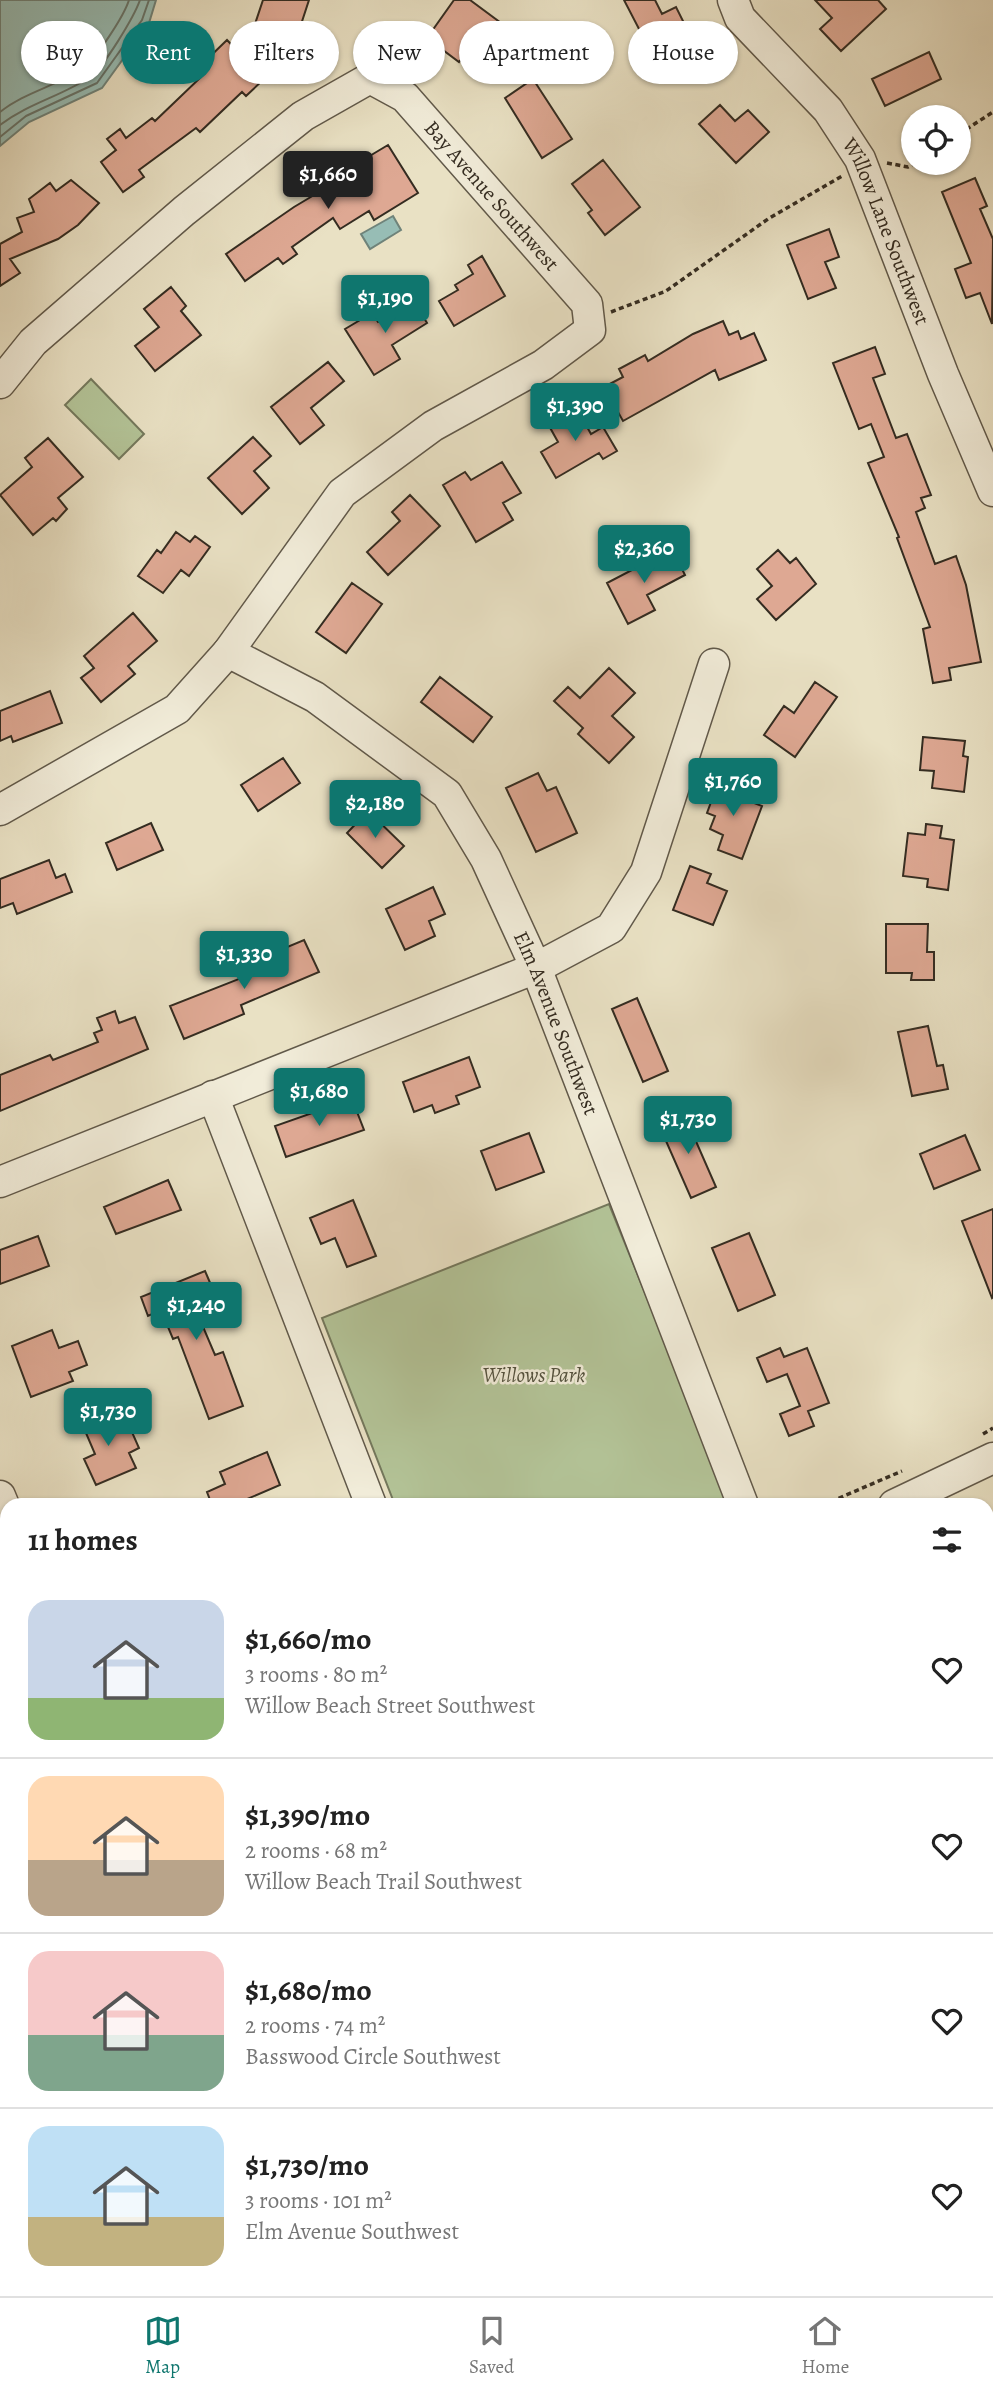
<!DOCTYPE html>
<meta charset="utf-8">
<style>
body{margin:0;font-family:Alegreya,serif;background:#f6f6f6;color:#222;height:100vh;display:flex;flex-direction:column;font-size:26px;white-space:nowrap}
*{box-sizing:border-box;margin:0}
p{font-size:23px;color:#767676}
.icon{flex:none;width:38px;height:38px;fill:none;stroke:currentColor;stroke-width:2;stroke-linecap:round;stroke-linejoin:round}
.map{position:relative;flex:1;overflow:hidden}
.side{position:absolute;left:0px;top:1498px;width:994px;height:798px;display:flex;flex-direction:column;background:#fff;border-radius:21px 21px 0 0;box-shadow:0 2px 5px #0004}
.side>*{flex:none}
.guide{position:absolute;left:21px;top:21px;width:952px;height:63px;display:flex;gap:14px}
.tools{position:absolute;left:901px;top:105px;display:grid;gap:14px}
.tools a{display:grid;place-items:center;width:70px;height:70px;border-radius:50%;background:#fff;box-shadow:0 2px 5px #0004;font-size:35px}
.price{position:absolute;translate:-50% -60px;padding:0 16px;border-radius:7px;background:#0f766e;color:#fff;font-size:23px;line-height:46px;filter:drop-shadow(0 2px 4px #0008)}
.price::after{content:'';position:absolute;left:50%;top:42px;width:21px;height:16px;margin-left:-10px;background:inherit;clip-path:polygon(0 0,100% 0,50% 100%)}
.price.selected{background:#222;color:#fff}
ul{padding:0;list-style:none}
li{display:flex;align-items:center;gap:21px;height:175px;padding:0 28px}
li+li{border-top:2px solid #e0e0e0}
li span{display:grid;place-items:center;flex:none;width:196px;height:140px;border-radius:21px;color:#555}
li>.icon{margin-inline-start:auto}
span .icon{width:84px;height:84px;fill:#fffc;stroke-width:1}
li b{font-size:30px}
h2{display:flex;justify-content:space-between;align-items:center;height:84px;padding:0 28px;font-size:30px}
.tag{padding:0 24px;border-radius:32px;background:#fff;box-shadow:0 2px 5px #0004;font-size:24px;line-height:63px}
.tag.selected{background:#0f766e;color:#fff}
.menu{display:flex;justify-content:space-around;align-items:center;height:98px;border-top:2px solid #e0e0e0;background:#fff;font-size:19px;color:#767676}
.menu a{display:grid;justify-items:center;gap:4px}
.menu .selected{color:#0f766e}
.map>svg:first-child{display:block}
</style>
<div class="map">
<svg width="993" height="2296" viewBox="0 0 993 2296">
<rect width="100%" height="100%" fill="#e9e1c4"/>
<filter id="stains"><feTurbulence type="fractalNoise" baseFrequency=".00286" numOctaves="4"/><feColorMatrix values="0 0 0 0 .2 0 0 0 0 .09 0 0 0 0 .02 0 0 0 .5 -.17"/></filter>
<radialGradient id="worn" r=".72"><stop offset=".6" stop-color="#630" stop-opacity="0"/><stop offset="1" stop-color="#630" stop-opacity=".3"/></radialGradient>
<path fill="#b3c397" stroke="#74785c" stroke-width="2" d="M91,379l53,55 -25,25 -54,-54z
M609,1204l122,301h-336l-73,-187z"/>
<path fill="#97bdb5" stroke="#6f837a" stroke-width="2" d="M0,0h156l-7,23 -47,65 -73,34 -29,24z
M393,216l8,14 -31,19 -9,-15z"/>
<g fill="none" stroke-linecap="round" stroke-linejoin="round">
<path stroke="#66746b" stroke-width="2" d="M0,112c25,-20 57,-26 83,-44 13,-9 41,-52 46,-68
M0,125c29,-22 62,-29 90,-48 14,-10 44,-60 50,-77
M0,137l26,-21 71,-33 45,-63 7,-20"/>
</g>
<path fill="#dea893" stroke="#342c21" stroke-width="2" d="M263,0h46l-17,52 -42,-13z
M454,0h16l31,23 -15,21 -9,-6 -18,24 -32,-24z
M624,0h31l7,14 14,-7 15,30 -38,19z
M815,0h63l8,9 -45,42 -21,-22 12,-11z
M227,40l37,39 -18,17 -4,-4 -42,40 -4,-4 -57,42 5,7 -21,15 -22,-30 15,-12 -9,-11 13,-10 6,9 26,-20 3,3 47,-45 -6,-6z
M929,52l12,27 -56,27 -13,-27z
M533,79l39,60 -30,19 -37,-60z
M720,105l15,16 13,-11 21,22 -33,31 -37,-39z
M388,145l30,48 -44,27 -5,-9 -29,18 -7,-11 -41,29 5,7 -14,10 -5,-6 -33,23 -19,-27 68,-47 67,-40 -3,-4z
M603,160l37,47 -35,28 -17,-22 4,-3 -20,-26z
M975,178l12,28 -7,3 13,30 -1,85 -12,-31 -14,5 -11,-29 16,-6 -29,-71z
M71,180l28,23 -21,22 -20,14 -48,20 10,14 -20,13v-42l22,-12 -5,-14 17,-6 -5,-13 21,-16 6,8z
M829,229l10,28 -14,5 11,26 -28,11 -21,-54z
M482,256l23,40 -51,30 -15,-25 19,-11 -3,-5 18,-11 -5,-9z
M171,287l15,19 -5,5 20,24 -46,36 -20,-25 24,-19 -15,-18z
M413,300l14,23 -35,22 8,14 -26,16 -29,-46 27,-16 6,9z
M723,321l6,14 9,-4 3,8 13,-6 12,27 -47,20 -4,-10 -92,51 -19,-34 19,-10 -4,-8 26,-14 3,6 45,-27z
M875,347l10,27 -12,4 23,60 11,-4 24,61 -10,3 4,10 -9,4 19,52 21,-8 10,29 15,77 -32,6 2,12 -18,3 -10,-54 7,-2 -33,-89 2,-1 -31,-74 16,-6 -13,-33 -12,5 -26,-66z
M328,362l16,19 -33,27 13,17 -24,19 -29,-37z
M576,407l15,27 12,-7 14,24 -14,8 -4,-6 -43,25 -15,-26 17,-10 -10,-18z
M253,437l18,19 -17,15 15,17 -27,26 -34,-36z
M48,438l35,39 -25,21 9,11 -11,12 -3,-3 -20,17 -33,-40 32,-28 -7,-9z
M502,462l19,31 -18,10 10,17 -37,22 -33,-57 22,-13 6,8z
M410,495l30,31 -52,49 -21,-23 33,-31 -8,-9z
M176,532l14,10 5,-6 15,11 -21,29 -8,-6 -18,23 -25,-17 19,-26 4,3z
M672,549l13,26 -38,20 8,15 -27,14 -21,-41z
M778,550l12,13 6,-5 20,26 -40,36 -19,-21 15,-13 -15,-17z
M352,583l30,21 -36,49 -30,-21z
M133,613l24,28 -29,25 7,8 -34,28 -20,-24 13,-10 -10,-12z
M609,668l26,25 -23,23 22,21 -25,26 -31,-29 5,-6 -29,-27 14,-14 12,11z
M440,677l52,40 -19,25 -52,-40z
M815,682l22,15 -42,60 -31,-22 20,-29 10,7z
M50,691l12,32 -49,19 -2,-6 -11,5v-30z
M923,737l42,4 -2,15 5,1 -4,35 -32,-4 2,-17 -14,-1z
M283,758l17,25 -42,28 -17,-26z
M538,773l9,18 9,-4 21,46 -41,19 -30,-64z
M720,778l20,7 -4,11 26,10 -20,53 -24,-9 5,-15 -13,-6 5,-13 -8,-3z
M368,811l36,35 -22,22 -35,-35z
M151,823l12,27 -46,20 -11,-27z
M926,824l16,2 -2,12 14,2 -6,50 -21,-3 1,-8 -25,-3 5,-43 17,2z
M49,860l7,18 9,-4 7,18 -55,22 -4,-11 -13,5v-29z
M690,866l21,8 -4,9 20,8 -14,34 -40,-15z
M433,887l12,27 -16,7 6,15 -30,14 -19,-41z
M886,924h42l-1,28h7v28h-23l1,-7h-26z
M304,940l15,32 -78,33 3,9 -60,25 -14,-33 102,-40 -4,-11z
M637,998l31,73 -25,11 -31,-73z
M115,1011l4,12 16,-6 13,32 -148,62v-36l50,-20 3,5 45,-18 -4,-9 8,-3 -5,-12z
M928,1026l9,40 6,-1 5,24 -36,7 -14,-64z
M469,1057l11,30 -24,9 3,8 -24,9 -3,-8 -18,7 -11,-30z
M352,1099l12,31 -78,27 -11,-31z
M684,1114l32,73 -25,11 -32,-73z
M529,1133l15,39 -48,18 -15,-39z
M965,1135l15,35 -46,19 -14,-35z
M168,1180l13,30 -65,24 -12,-27z
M353,1200l23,56 -29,11 -12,-29 -14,6 -11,-26z
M993,1209v88l-1,1 -30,-77z
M749,1233l26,62 -37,16 -26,-63z
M38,1236l11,30 -49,18v-34z
M205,1271l9,21 -22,9 23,54 8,-3 20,54 -34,13 -31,-82 -5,2 -12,-29 -13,6 -7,-19z
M52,1330l7,18 19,-7 9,24 -18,7 4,9 -42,16 -19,-51z
M780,1348l4,9 23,-9 22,55 -21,8 6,15 -25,10 -9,-22 20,-8 -13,-32 -20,8 -10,-24z
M103,1409l9,22 16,-8 11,25 -10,5 7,15 -40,17 -12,-26 11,-5 -15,-35z
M267,1452l13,33 -47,20h-21l-5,-13 18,-8 -5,-12z"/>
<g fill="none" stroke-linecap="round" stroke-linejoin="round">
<defs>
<g id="minor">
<path id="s1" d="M733,0l7,18 88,92 32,49 83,215 50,117"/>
<path id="s2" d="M0,383l33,-41 151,-131 119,-95 67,-38 35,19 182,207 3,26 -47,35 -110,61 -91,67 -114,159 -51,57 -177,101"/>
<path id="s3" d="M228,652l87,45 132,97 39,65 50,109 207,537"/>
<path d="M213,1096l158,409"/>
<path d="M0,1182l536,-214 75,-40 35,-56 68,-208"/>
<path d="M0,1496l7,17"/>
<path d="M894,1505l99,-47"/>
<path d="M987,1796l6,-3"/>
<path d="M0,1916l7,-3"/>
<path d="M0,2131l7,-3"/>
<path d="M987,2213l6,2"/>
<path d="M615,2289l3,7"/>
<path d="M161,2296v-7"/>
</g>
</defs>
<use href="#minor" stroke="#61594a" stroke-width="33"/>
<path stroke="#342c21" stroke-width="3.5" stroke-dasharray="5 3.5" stroke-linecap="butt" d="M959,134l34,-22
M887,163l21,4 7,-4
M611,312l55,-21 102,-72 74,-43
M983,1434l10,-6
M823,1505l79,-34
M0,1886l7,-3
M987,2003l6,-3"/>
<use href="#minor" stroke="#f1ecd9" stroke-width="30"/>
</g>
<g text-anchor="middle" stroke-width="5" stroke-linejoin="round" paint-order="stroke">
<g font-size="21" fill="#342c21" stroke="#f1ecd9">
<text dy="7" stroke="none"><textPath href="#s2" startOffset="653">Bay Avenue Southwest</textPath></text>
<text dy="7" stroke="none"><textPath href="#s1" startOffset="282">Willow Lane Southwest</textPath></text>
<text dy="7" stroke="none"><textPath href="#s3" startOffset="516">Elm Avenue Southwest</textPath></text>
</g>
<g font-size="21" font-style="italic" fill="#54523e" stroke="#f1ecd9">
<text x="534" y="1382">Willows Park</text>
</g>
</g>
<rect width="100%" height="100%" filter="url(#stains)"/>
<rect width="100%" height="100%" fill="url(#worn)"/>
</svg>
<div class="tools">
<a><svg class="icon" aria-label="locate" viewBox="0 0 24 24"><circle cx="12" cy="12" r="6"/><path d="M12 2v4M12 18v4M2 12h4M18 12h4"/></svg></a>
</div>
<b class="price selected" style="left:328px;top:211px">$1,660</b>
<b class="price" style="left:385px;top:335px">$1,190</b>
<b class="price" style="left:575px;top:443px">$1,390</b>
<b class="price" style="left:644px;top:585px">$2,360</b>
<b class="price" style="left:733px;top:818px">$1,760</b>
<b class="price" style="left:375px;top:840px">$2,180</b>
<b class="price" style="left:244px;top:991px">$1,330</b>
<b class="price" style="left:319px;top:1128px">$1,680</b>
<b class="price" style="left:688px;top:1156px">$1,730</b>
<b class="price" style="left:196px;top:1342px">$1,240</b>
<b class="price" style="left:108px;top:1448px">$1,730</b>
<div class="guide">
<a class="tag">Buy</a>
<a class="tag selected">Rent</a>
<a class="tag">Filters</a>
<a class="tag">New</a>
<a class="tag">Apartment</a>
<a class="tag">House</a>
</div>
<section class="side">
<h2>11 homes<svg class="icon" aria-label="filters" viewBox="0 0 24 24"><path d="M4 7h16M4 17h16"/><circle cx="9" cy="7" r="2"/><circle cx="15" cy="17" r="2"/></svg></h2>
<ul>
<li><span style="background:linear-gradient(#c9d6e8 70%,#8fb573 0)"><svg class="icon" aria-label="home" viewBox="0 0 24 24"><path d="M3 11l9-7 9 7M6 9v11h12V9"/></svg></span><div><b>$1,660/mo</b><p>3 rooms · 80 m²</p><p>Willow Beach Street Southwest</p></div><svg class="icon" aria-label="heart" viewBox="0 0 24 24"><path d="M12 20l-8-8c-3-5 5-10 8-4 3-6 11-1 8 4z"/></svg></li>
<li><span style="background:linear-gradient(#ffd9b3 60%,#b9a48a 0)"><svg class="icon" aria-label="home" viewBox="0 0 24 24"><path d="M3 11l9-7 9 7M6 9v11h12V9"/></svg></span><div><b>$1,390/mo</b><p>2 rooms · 68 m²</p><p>Willow Beach Trail Southwest</p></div><svg class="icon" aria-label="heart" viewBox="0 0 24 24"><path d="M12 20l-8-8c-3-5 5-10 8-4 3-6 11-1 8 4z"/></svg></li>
<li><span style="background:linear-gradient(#f6c9c9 60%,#7fa58c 0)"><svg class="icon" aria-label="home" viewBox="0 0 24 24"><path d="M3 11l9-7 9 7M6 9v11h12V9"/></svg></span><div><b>$1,680/mo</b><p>2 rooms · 74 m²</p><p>Basswood Circle Southwest</p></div><svg class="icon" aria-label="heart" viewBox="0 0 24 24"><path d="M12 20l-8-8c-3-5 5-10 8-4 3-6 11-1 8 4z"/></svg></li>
<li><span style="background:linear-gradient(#bfe0f5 65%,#c2b280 0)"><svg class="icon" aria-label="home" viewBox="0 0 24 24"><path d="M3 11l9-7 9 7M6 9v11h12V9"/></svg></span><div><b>$1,730/mo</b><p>3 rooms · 101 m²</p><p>Elm Avenue Southwest</p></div><svg class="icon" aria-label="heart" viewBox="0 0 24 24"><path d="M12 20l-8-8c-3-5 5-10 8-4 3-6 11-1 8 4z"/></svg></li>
</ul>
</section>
</div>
<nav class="menu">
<a class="selected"><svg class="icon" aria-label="map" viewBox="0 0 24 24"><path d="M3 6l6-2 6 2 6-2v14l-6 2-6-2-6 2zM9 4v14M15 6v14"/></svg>Map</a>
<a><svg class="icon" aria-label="saved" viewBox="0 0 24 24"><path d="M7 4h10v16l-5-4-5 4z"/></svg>Saved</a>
<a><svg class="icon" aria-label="home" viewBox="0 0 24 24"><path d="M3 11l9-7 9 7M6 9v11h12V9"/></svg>Home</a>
</nav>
